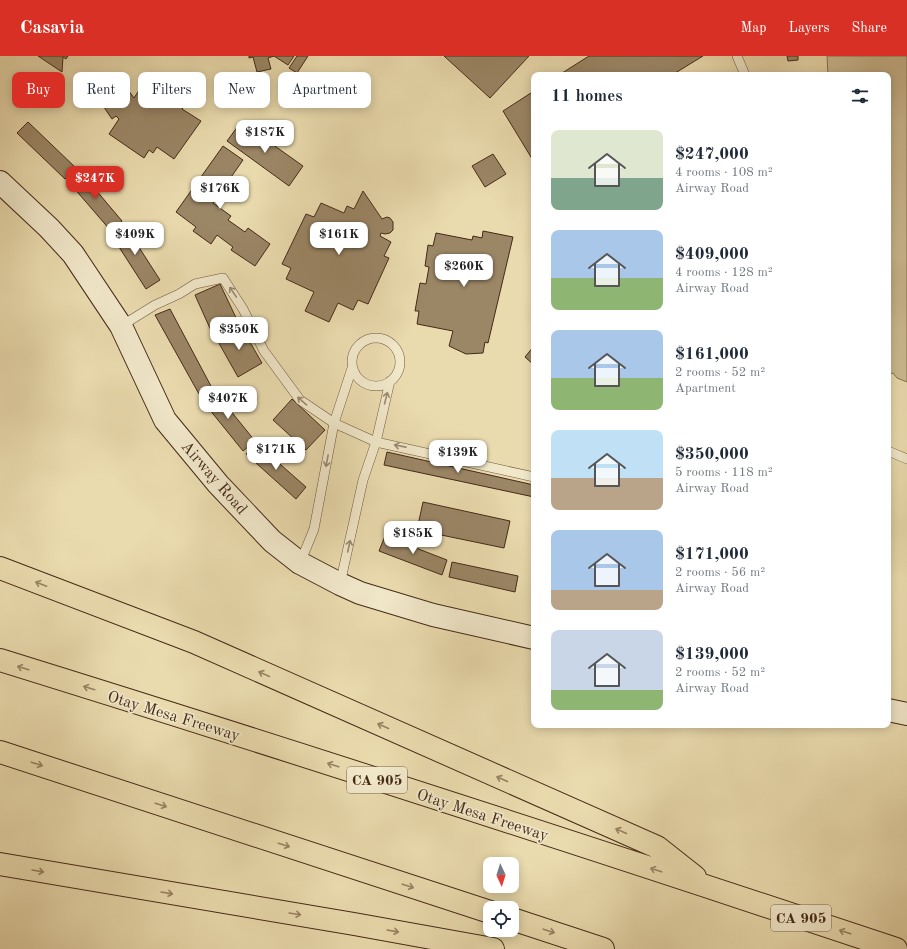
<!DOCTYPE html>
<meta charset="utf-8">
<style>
body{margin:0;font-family:"Old Standard TT",serif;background:#f2f2f3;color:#1f2937;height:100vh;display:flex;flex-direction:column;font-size:15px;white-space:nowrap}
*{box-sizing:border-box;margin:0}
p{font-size:13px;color:#747a83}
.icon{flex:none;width:22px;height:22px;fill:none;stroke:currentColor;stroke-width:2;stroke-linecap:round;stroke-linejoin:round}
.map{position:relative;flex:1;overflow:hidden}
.drawer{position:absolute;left:531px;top:16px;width:360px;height:656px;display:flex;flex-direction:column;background:#fff;border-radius:8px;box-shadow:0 2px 10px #0003}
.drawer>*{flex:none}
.guide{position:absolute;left:12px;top:16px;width:380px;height:36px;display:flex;gap:8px}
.needle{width:26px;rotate:176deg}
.tools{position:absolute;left:483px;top:801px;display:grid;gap:8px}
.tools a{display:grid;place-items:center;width:36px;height:36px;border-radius:8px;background:#fff;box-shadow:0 2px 10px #0003;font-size:20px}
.price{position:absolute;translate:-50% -34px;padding:0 9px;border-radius:8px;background:#fff;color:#222;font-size:13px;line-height:26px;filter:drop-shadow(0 1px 2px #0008)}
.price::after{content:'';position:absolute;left:50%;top:24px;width:12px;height:9px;margin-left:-6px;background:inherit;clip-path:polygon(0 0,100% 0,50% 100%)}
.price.on{background:#d93025;color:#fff}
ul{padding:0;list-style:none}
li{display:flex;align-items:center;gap:12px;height:100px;padding:0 20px}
li span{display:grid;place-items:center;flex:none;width:112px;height:80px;border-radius:8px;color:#555}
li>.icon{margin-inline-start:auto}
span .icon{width:48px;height:48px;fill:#fffc;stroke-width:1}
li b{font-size:17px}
h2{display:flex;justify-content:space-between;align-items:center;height:48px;padding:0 20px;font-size:17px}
.pill{padding:0 14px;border-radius:8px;background:#fff;box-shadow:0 2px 10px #0003;font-size:14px;line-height:36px}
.pill.on{background:#d93025;color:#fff}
header{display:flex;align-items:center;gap:24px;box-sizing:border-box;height:56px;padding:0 20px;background:#d93025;color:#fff}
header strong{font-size:19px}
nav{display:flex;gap:22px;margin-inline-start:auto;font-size:14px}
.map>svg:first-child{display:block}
</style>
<header>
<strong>Casavia</strong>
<nav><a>Map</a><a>Layers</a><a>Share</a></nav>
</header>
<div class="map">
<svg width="907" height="893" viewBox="0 0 907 893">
<rect width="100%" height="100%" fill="#eadbae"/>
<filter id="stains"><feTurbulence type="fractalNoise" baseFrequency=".005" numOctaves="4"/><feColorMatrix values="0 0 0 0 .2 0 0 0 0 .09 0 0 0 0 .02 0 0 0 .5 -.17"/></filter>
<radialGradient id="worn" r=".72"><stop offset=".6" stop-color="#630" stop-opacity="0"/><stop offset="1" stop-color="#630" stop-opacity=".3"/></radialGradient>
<path fill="#cebd94" stroke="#8a7456" d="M827,0h80v326l-10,-4 -4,-5 -5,2v-300h-60z"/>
<path fill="#9b8666" stroke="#452a18" d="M38,0h30l-2,3 -3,-2 -1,15z
M249,0h45l-6,9 -14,-9 -6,2 3,11 -14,3 -4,-15 -4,1z
M297,0h11l-11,17 -8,-5z
M444,0h85l-39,42z
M589,0h114l-31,19h-113z
M787,0h11v4l-10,1z
M150,18l38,26 -6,9 19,12 -27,38 -17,-12 -4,6 -4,-3 -5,8 -35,-24 10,-15 -3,-3 -4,3 -17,-25 24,-16 15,20z
M534,35v71l-31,-51z
M28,66l48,46 -11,11 -48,-46z
M241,66l62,44 -14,20 -62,-45z
M223,90l20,14 -30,43 18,13 -3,4 17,12 3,-4 22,16 -15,22 -24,-16 2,-3 -16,-12 -6,9 -18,-13 3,-4 -20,-15z
M493,98l13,20 -21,13 -13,-21z
M79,114l43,51 -11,10 -44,-51z
M363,135l19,28 5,-2 3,1 3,4v8l-3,3 -5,1 -4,-1 -1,3 11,6 -7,14 5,2 -21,46 -10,-4 -5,10 -15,-7 -9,19 -24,-11 9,-19 -28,-13 5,-11 -9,-4 24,-50 8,3 7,-14 23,10 3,-7 7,3z
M124,168l36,56 -14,9 -36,-56z
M483,175l30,6 -25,106 -3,-1 -2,11 -17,1 -17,-8 4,-15 -36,-7 2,-13h-4l5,-28 6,1 3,-17 -4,-1 3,-21 5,1 3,-13 36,7 1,-4 9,2z
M220,228l19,40 -26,11 -18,-40z
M170,253l42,79 -13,6 -44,-79z
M240,269l22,38 -24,14 -22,-39z
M534,290v19l-9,-8z
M213,333l42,52 -12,10 -42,-52z
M292,343l33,31 -19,20 -33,-30z
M256,387l50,44 -10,12 -50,-45z
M387,396l147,33v12l-150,-32z
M423,446l87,19 -6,27 -87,-18z
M385,480l62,24 -5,15 -63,-24z
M452,506l66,14 -3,16 -66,-15z"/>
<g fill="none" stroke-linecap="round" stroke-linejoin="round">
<defs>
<path id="lane" d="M737,0l8,19
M121,270l34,-21 24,-11 16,-10 28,-6 20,31 21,42 36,49 34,23 42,19 158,35
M352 306a24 24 0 1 1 48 0a24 24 0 1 1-48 0Z
M888,395l19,8
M300,507l14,-34 20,-106 18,-55
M340,528l23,-104 13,-38 14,-61"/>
<path id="secondary" d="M0,126l49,46 24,26 48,72 44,94 53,64 54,57 28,22 40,21 20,9 73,22 101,23
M888,654l19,4"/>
<path id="highway" d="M0,512l194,74 463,205 38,30
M0,604c300,93 598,190 896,289
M0,696l490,160
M0,808l354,60 139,25
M512,863l91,30"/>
</defs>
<use href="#lane" stroke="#6e563e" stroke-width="10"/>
<use href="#secondary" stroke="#452a18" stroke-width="24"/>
<use href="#highway" stroke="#452a18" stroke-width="24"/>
<use href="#lane" stroke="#f1e8ca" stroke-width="9"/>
<use href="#secondary" stroke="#f1e8ca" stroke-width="22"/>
<use href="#highway" stroke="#eadbae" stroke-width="22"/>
</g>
<defs><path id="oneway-shaft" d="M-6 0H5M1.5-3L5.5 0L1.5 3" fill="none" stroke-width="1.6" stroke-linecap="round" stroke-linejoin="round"/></defs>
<g stroke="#9b8971">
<use href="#oneway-shaft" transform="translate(233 236) rotate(-124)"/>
<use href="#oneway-shaft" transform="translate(386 342) rotate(-76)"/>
<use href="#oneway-shaft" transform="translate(302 345) rotate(-139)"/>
<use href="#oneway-shaft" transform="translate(400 390) rotate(-169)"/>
<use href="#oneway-shaft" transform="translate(327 405) rotate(101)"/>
<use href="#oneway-shaft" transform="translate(349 490) rotate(-78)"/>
</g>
<g stroke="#988263">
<use href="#oneway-shaft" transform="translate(41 528) rotate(-159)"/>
<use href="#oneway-shaft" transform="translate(23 612) rotate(-163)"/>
<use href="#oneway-shaft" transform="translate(264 618) rotate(-156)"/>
<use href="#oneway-shaft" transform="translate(89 632) rotate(-163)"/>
<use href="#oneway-shaft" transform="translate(383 670) rotate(-156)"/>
<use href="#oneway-shaft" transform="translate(37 708) rotate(18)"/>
<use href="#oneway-shaft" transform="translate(333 709) rotate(-162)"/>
<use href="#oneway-shaft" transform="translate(502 723) rotate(-156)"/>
<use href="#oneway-shaft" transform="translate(161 749) rotate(18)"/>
<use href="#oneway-shaft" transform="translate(621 775) rotate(-156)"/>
<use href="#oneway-shaft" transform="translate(284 789) rotate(18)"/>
<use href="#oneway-shaft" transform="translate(656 814) rotate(-162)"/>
<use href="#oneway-shaft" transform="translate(38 815) rotate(10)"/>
<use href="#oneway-shaft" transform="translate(408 830) rotate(18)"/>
<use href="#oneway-shaft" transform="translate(167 837) rotate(10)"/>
<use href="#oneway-shaft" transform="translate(295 858) rotate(9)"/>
<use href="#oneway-shaft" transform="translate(393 875) rotate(10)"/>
<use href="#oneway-shaft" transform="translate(549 875) rotate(18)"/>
<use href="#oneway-shaft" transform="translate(845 876) rotate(-162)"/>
</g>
<g text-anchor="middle" stroke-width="3.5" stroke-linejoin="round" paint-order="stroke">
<g fill="#f1e8ca" stroke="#79634d" stroke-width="1">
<rect x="347" y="711" width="60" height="26" rx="3"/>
<rect x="771" y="849" width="60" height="26" rx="3"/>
</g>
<g font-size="15" font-weight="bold" fill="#452a18">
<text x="377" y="729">CA 905</text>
<text x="801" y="867">CA 905</text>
</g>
<g font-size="16" fill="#452a18" stroke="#f1e8ca">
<text transform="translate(215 421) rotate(49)" y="6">Airway Road</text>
<text transform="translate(174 659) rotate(17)" y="6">Otay Mesa Freeway</text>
<text transform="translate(483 758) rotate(18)" y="6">Otay Mesa Freeway</text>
</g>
</g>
<rect width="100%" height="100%" filter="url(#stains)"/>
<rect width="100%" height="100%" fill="url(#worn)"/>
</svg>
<div class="tools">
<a><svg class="needle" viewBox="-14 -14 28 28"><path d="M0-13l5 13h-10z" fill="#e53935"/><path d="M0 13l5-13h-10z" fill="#747a83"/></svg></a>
<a><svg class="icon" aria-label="locate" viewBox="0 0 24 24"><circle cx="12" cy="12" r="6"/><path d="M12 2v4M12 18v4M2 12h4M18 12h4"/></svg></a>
</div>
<b class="price" style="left:265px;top:98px">$187K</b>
<b class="price on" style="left:95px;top:144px">$247K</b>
<b class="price" style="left:220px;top:154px">$176K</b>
<b class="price" style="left:135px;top:200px">$409K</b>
<b class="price" style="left:339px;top:200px">$161K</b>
<b class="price" style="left:464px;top:232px">$260K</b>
<b class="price" style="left:239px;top:295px">$350K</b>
<b class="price" style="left:228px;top:364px">$407K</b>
<b class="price" style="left:276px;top:415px">$171K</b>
<b class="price" style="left:458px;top:418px">$139K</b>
<b class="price" style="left:413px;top:499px">$185K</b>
<div class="guide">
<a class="pill on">Buy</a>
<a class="pill">Rent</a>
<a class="pill">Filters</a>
<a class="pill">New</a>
<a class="pill">Apartment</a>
</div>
<section class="drawer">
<h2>11 homes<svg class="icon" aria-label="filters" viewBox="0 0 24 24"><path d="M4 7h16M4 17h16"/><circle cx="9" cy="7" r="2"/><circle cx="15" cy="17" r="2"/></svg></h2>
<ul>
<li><span style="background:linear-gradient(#dfe7d0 60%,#7fa58c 0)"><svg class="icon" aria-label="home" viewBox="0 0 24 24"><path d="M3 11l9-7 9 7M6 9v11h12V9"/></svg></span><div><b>$247,000</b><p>4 rooms · 108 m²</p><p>Airway Road</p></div></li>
<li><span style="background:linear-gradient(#a9c7e8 60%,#8fb573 0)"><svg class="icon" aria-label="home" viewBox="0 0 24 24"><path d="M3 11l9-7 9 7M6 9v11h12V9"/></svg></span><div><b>$409,000</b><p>4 rooms · 128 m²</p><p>Airway Road</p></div></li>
<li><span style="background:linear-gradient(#a9c7e8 60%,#8fb573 0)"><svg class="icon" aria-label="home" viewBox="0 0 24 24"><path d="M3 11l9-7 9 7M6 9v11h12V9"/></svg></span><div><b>$161,000</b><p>2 rooms · 52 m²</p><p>Apartment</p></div></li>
<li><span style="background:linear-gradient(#bfe0f5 60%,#b9a48a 0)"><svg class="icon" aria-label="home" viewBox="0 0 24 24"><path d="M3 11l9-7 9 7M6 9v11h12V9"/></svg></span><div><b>$350,000</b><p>5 rooms · 118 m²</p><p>Airway Road</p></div></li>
<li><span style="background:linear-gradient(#a9c7e8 75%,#b9a48a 0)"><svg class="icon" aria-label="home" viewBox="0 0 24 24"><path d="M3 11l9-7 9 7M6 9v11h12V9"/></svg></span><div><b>$171,000</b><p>2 rooms · 56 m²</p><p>Airway Road</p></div></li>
<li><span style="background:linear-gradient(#c9d6e8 75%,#8fb573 0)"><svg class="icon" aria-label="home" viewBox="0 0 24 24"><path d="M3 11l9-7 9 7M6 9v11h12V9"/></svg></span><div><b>$139,000</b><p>2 rooms · 52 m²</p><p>Airway Road</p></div></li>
</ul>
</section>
</div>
